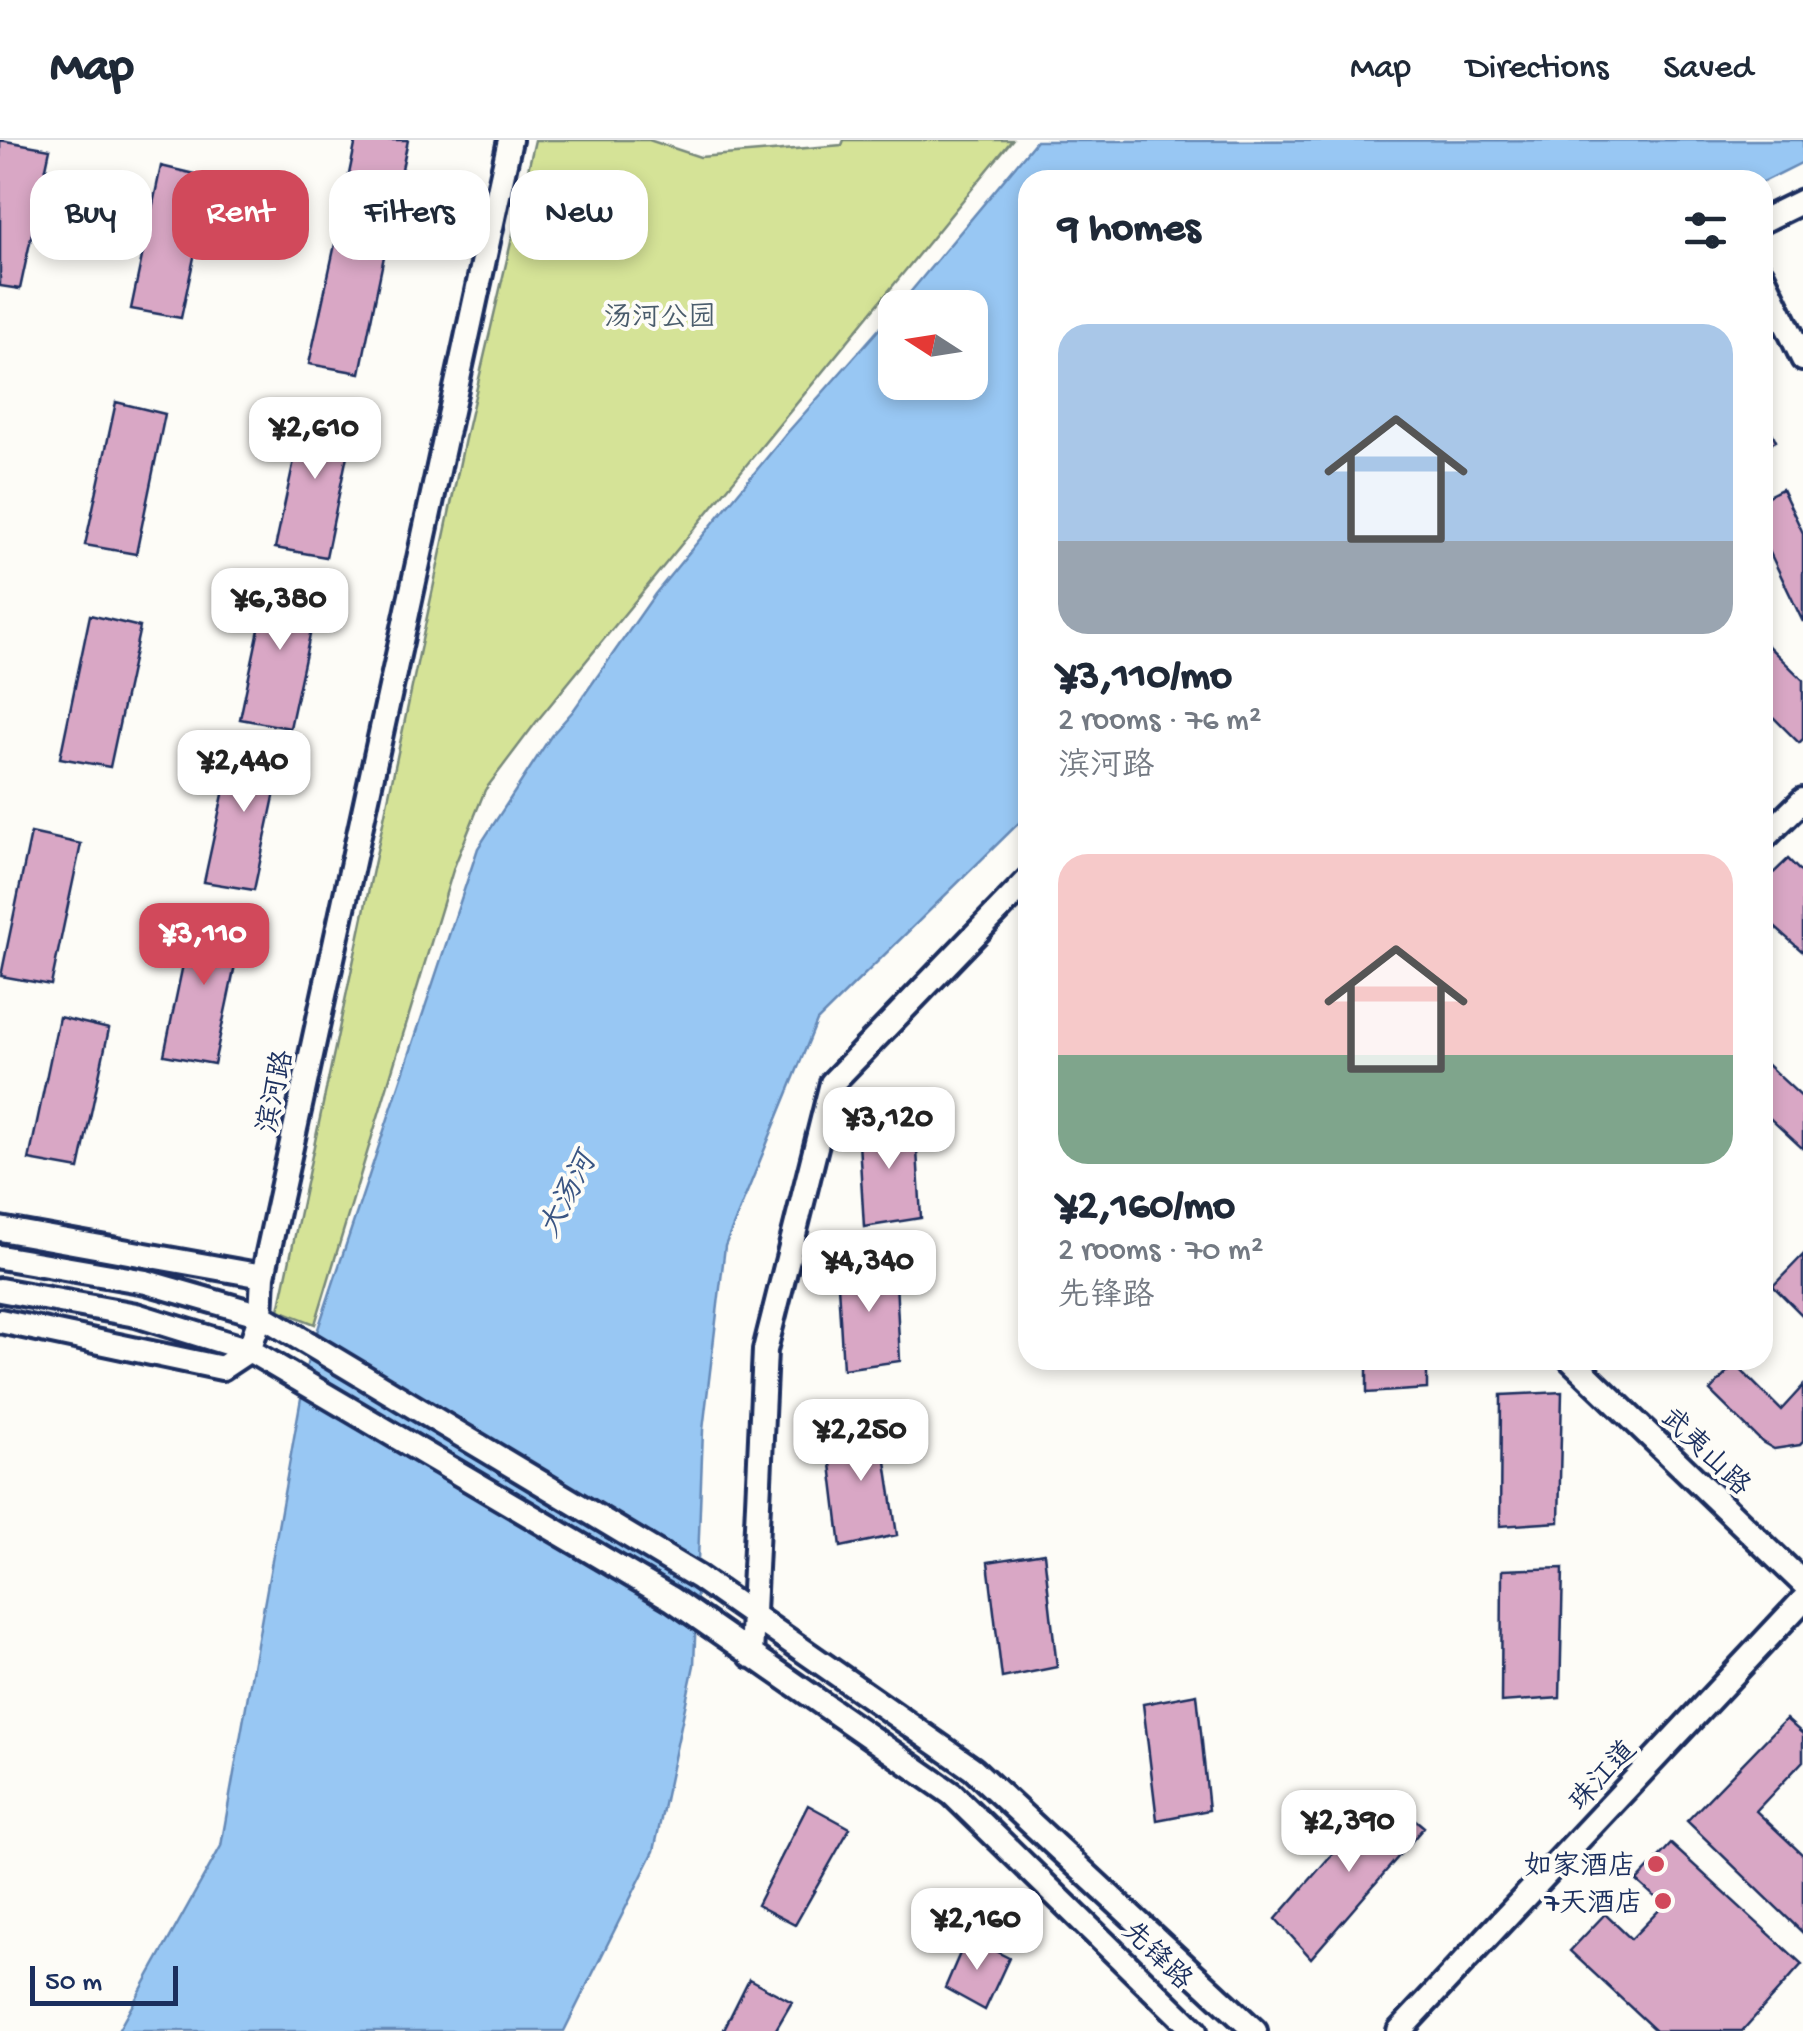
<!DOCTYPE html>
<meta charset="utf-8">
<style>
body{margin:0;font-family:"Gochi Hand","LXGW WenKai TC",sans-serif;background:#f6f6f7;color:#1f2937;height:100vh;display:flex;flex-direction:column;font-size:38px;white-space:nowrap}
*{box-sizing:border-box;margin:0}
p{font-size:32px;color:#747a83}
.icon{flex:none;width:55px;height:55px;fill:none;stroke:currentColor;stroke-width:2;stroke-linecap:round;stroke-linejoin:round}
.map{position:relative;flex:1;overflow:hidden}
.drawer{position:absolute;left:1018px;top:30px;width:755px;height:1200px;display:flex;flex-direction:column;background:#fff;border-radius:30px;box-shadow:0 5px 15px #0003}
.drawer>*{flex:none}
.guide{position:absolute;left:30px;top:30px;width:838px;height:90px;display:flex;gap:20px}
.needle{width:65px;rotate:282deg}
.tools{position:absolute;left:878px;top:150px;display:grid;gap:20px}
.tools a{display:grid;place-items:center;width:110px;height:110px;border-radius:20px;background:#fff;box-shadow:0 5px 15px #0003;font-size:50px}
.scale{position:absolute;left:30px;bottom:25px;width:148px;box-sizing:border-box;padding-left:10px;border:5px solid #1b2f5e;border-top:0;font-size:28px;line-height:35px;white-space:nowrap;color:#1b2f5e;-webkit-text-stroke:8px #fdfcf7;paint-order:stroke}
.price{position:absolute;translate:-50% -85px;padding:0 22px;border-radius:20px;background:#fff;color:#222;font-size:32px;line-height:65px;filter:drop-shadow(0 2px 5px #0008)}
.price::after{content:'';position:absolute;left:50%;top:60px;width:30px;height:22px;margin-left:-15px;background:inherit;clip-path:polygon(0 0,100% 0,50% 100%)}
.price.on{background:#d1495b;color:#fff}
ul{padding:0;list-style:none}
li{display:grid;align-content:center;gap:20px;height:530px;padding:0 40px}
li span{display:grid;place-items:center;height:310px;border-radius:30px;color:#555}
li>.icon{margin-inline-start:auto}
span .icon{width:180px;height:180px;fill:#fffc;stroke-width:1}
li b{font-size:42px}
h2{display:flex;justify-content:space-between;align-items:center;height:120px;padding:0 40px;font-size:42px}
.chip{padding:0 35px;border-radius:30px;background:#fff;box-shadow:0 5px 15px #0003;font-size:35px;line-height:90px}
.chip.on{background:#d1495b;color:#fff}
header{display:flex;align-items:center;gap:60px;box-sizing:border-box;height:140px;padding:0 50px;background:#fff;border-bottom:2px solid #e0e1e3}
header strong{font-size:48px}
nav{display:flex;gap:55px;margin-inline-start:auto;font-size:35px}
.map>svg:first-child{display:block}
</style>
<header>
<strong>Map</strong>
<nav><a>Map</a><a>Directions</a><a>Saved</a></nav>
</header>
<div class="map">
<svg width="1803" height="1891" viewBox="0 0 1803 1891">
<rect width="100%" height="100%" fill="#fdfcf7"/>
<filter id="ink" filterUnits="userSpaceOnUse"><feTurbulence type="fractalNoise" baseFrequency=".01" numOctaves="2"/><feDisplacementMap in="SourceGraphic" scale="20" xChannelSelector="R" yChannelSelector="G"/><feConvolveMatrix kernelMatrix="1 2 1 2 8 2 1 2 1" color-interpolation-filters="sRGB"/></filter>
<g filter="url(#ink)">
<path fill="#d5e397" stroke="#78897a" stroke-width="2.5" d="M535,0h114l51,17 142,-12 2,-5h168l-475,581 -52,69 -31,77 -139,457 -36,-14 187,-876z"/>
<path fill="#98c7f3" stroke="#668ab7" stroke-width="2.5" d="M1803,0v22l-40,20 -735,-2 -1,635 -210,206 -92,225 -22,184 -9,235 -40,186 -90,180h-446l103,-185 87,-487 170,-511 73,-112 22,-25 82,-117 132,-161 108,-122v71h75v-74l-72,-1 138,-166z"/>
<path fill="#d9a7c5" stroke="#1b2f5e" stroke-width="2.5" d="M0,0l50,9 -30,140 -20,-3z
M356,0h52l-11,53 -50,-9z
M161,26l50,12 -30,140 -50,-9z
M340,81l49,11 -29,141 -51,-9z
M116,262l49,12 -29,140 -51,-9z
M306,265l49,12 -29,140 -51,-9z
M1762,271l14,30 -14,7z
M1782,349l21,44v89l-41,-86v-37z
M270,437l50,11 -30,140 -50,-9z
M90,475l50,12 -30,140 -50,-9z
M1762,500l41,40v59l-4,4 -37,-37z
M235,599l49,11 -30,140 -50,-8z
M31,693l50,11 -30,141 -50,-9z
M1788,719l15,15v78l-41,-36v-32z
M194,772l50,11 -30,141 -50,-9z
M59,877l50,12 -30,140 -50,-9z
M1762,920l41,38v51l-41,-38z
M915,976l6,102 -57,9 -6,-102z
M1803,1115v61l-30,-30z
M895,1121l5,100 -57,8 -6,-101z
M1367,1220h60v29l-60,4z
M1735,1224l46,46 22,-24v56l-3,3 -26,4 -12,-7 -52,-51z
M1562,1252l-3,130 -59,4 1,-131z
M880,1281l17,114 -56,12 -14,-116z
M1044,1413l13,114 -55,11 -14,-116z
M1563,1428l-3,130 -59,4 1,-132z
M1197,1554l12,116 -52,10 -14,-116z
M1786,1579l17,15v27l-47,50 47,44v78l-116,-112z
M1384,1654l40,33 -113,131 -35,-39z
M808,1665l42,23 -55,97 -38,-20z
M1671,1704l131,120 -60,67h-86l-86,-80 35,-37 26,25 33,-34 -27,-24z
M967,1797l42,21 -24,52 -40,-22z
M749,1839l43,23 -17,29h-52z"/>
<g fill="none" stroke-linecap="round" stroke-linejoin="round">
<defs>
<path id="minor" d="M1762,81l41,-20
M1762,134l41,85
M1762,700l41,-40
M0,1089l263,47
M0,1117l146,25 115,33 437,262 275,192 282,262
M0,1150l136,25 113,35 423,249 280,195 243,237
M0,1181l222,47 27,-18
M249,1210l12,-35 2,-39 247,-1136
M1571,1220l232,223
M751,1516l14,-306 67,-267 196,-203
M1399,1891l404,-431"/>
</defs>
<use href="#minor" stroke="#1b2f5e" stroke-width="30"/>
<use href="#minor" stroke="#fdfcf7" stroke-width="22"/>
</g>
</g>
<g fill="#d1495b" stroke="#fdfcf7" stroke-width="4">
<circle cx="1656" cy="1724" r="10"/>
<circle cx="1663" cy="1761" r="10"/>
</g>
<g text-anchor="middle" stroke-width="8" stroke-linejoin="round" paint-order="stroke">
<g font-size="28" fill="#4a5c6c" stroke="#fdfcf7">
<text x="660" y="185">汤河公园</text>
</g>
<g font-size="28" fill="#1b2f5e" stroke="#fdfcf7">
<text transform="translate(273 951) rotate(-78)" y="10">滨河路</text>
<text transform="translate(1707 1310) rotate(44)" y="10">武夷山路</text>
<text transform="translate(1601 1634) rotate(-47)" y="10">珠江道</text>
<text transform="translate(1159 1814) rotate(44)" y="10">先锋路</text>
</g>
<g font-size="28" fill="#1b2f5e" stroke="#fdfcf7" text-anchor="end">
<text x="1636" y="1734">如家酒店</text>
<text x="1643" y="1771">7天酒店</text>
</g>
<g font-size="30" font-style="italic" fill="#3a5583" stroke="#fdfcf7">
<text transform="translate(566 1054) rotate(-63)" y="10">大汤河</text>
</g>
</g>
</svg>
<div class="tools">
<a><svg class="needle" viewBox="-14 -14 28 28"><path d="M0-13l5 13h-10z" fill="#e53935"/><path d="M0 13l5-13h-10z" fill="#747a83"/></svg></a>
</div>
<div class="scale">50 m</div>
<b class="price" style="left:315px;top:342px">¥2,610</b>
<b class="price" style="left:280px;top:513px">¥6,380</b>
<b class="price" style="left:244px;top:675px">¥2,440</b>
<b class="price on" style="left:204px;top:848px">¥3,110</b>
<b class="price" style="left:889px;top:1032px">¥3,120</b>
<b class="price" style="left:869px;top:1175px">¥4,340</b>
<b class="price" style="left:861px;top:1344px">¥2,250</b>
<b class="price" style="left:1349px;top:1735px">¥2,390</b>
<b class="price" style="left:977px;top:1833px">¥2,160</b>
<div class="guide">
<a class="chip">Buy</a>
<a class="chip on">Rent</a>
<a class="chip">Filters</a>
<a class="chip">New</a>
</div>
<section class="drawer">
<h2>9 homes<svg class="icon" aria-label="filters" viewBox="0 0 24 24"><path d="M4 7h16M4 17h16"/><circle cx="9" cy="7" r="2"/><circle cx="15" cy="17" r="2"/></svg></h2>
<ul>
<li><span style="background:linear-gradient(#a9c7e8 70%,#9aa5b1 0)"><svg class="icon" aria-label="home" viewBox="0 0 24 24"><path d="M3 11l9-7 9 7M6 9v11h12V9"/></svg></span><div><b>¥3,110/mo</b><p>2 rooms · 76 m²</p><p>滨河路</p></div></li>
<li><span style="background:linear-gradient(#f6c9c9 65%,#7fa58c 0)"><svg class="icon" aria-label="home" viewBox="0 0 24 24"><path d="M3 11l9-7 9 7M6 9v11h12V9"/></svg></span><div><b>¥2,160/mo</b><p>2 rooms · 70 m²</p><p>先锋路</p></div></li>
</ul>
</section>
</div>
